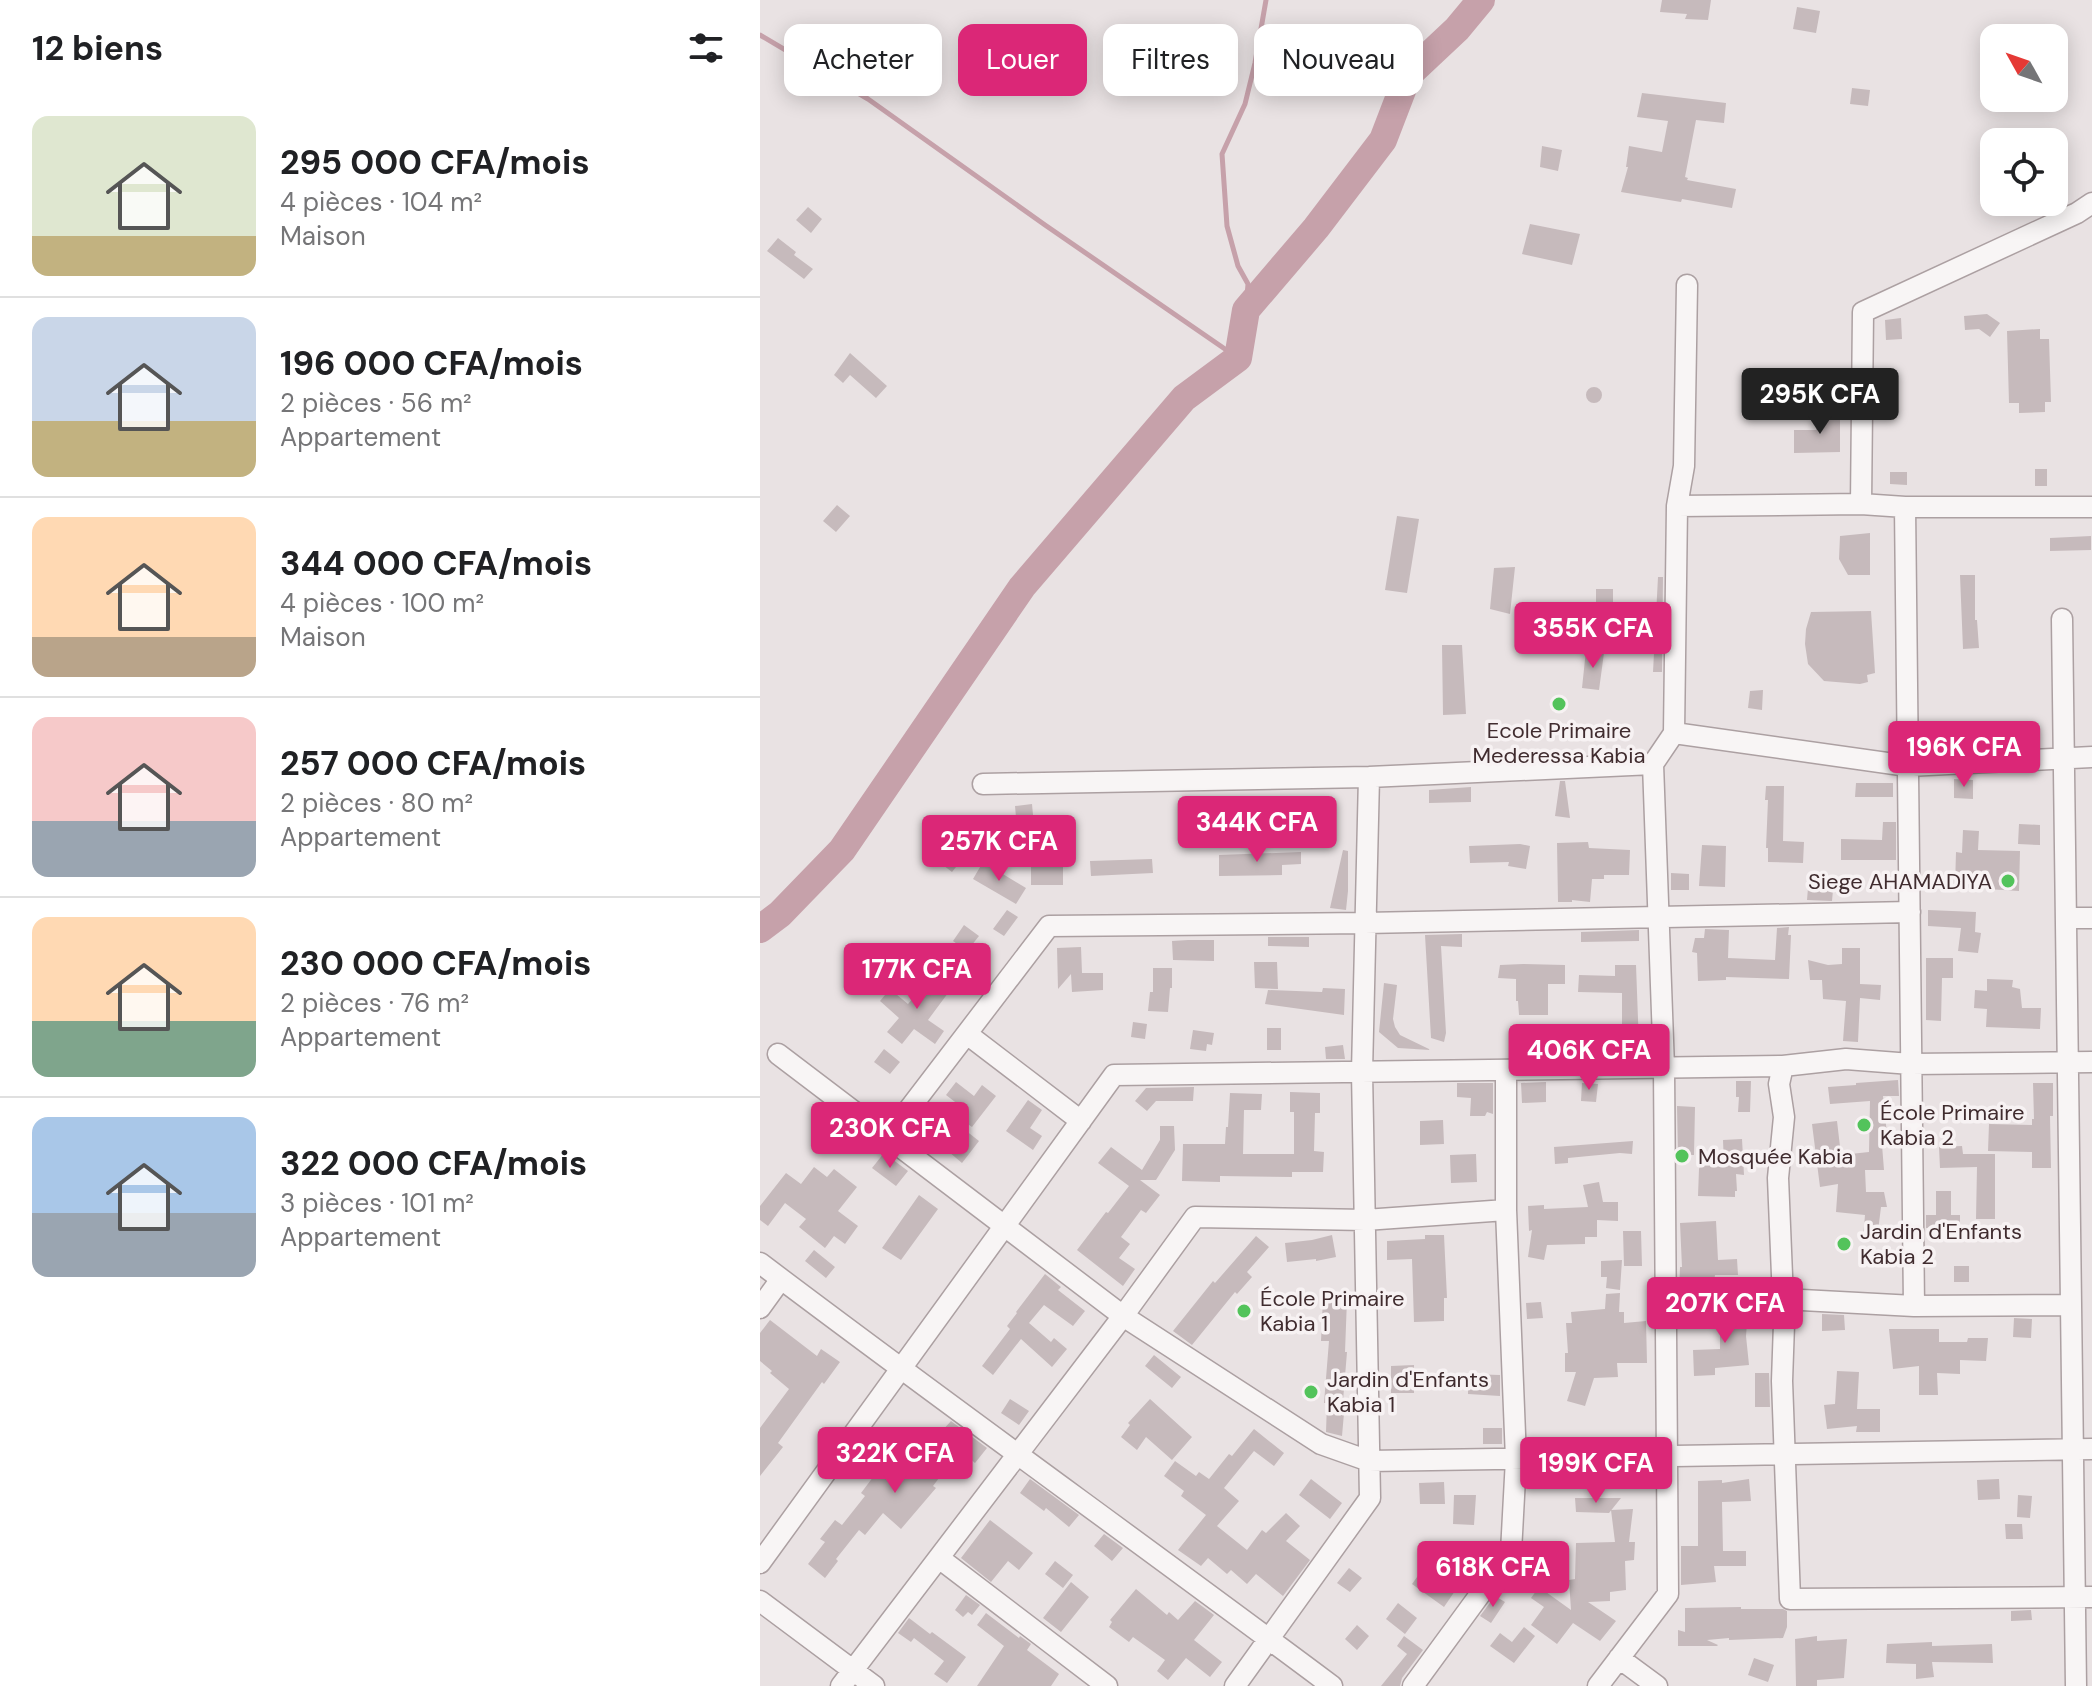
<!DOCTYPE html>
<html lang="fr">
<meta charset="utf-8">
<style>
body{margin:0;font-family:"DM Sans",sans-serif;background:#f2f2f2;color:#202124;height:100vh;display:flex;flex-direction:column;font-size:30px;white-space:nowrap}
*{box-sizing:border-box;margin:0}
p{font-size:26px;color:#757577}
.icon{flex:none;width:44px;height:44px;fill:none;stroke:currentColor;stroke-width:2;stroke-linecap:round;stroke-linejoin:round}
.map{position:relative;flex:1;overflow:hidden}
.side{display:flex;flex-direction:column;background:#fff;width:760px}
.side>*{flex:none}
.hud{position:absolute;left:24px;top:24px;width:760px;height:72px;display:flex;gap:16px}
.needle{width:52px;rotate:310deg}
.controls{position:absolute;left:1220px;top:24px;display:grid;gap:16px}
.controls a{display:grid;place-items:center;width:88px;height:88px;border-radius:16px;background:#fff;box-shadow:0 4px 20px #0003;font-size:40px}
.price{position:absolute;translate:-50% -68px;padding:0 18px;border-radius:8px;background:#db2777;color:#fff;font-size:26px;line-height:52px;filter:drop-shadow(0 2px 4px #0008)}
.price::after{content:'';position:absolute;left:50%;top:48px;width:24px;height:18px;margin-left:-12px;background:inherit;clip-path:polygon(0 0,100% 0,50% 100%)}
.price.current{background:#222;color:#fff}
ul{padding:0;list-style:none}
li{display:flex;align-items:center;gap:24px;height:200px;padding:0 32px}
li+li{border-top:2px solid #e0e0e0}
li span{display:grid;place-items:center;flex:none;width:224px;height:160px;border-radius:16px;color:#555}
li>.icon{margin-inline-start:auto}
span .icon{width:96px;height:96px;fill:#fffc;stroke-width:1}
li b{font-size:34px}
h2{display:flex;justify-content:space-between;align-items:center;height:96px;padding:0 32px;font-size:34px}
.pill{padding:0 28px;border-radius:16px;background:#fff;box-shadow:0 4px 20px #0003;font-size:28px;line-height:72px}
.pill.current{background:#db2777;color:#fff}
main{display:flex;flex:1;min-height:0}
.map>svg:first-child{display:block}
</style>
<main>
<section class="side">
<h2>12 biens<svg class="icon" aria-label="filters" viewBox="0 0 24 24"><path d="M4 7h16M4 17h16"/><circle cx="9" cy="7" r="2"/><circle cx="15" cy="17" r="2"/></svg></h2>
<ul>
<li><span style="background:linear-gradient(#dfe7d0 75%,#c2b280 0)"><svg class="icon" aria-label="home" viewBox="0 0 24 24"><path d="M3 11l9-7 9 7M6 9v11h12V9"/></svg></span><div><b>295 000 CFA/mois</b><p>4 pièces · 104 m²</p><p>Maison</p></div></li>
<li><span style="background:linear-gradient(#c9d6e8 65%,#c2b280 0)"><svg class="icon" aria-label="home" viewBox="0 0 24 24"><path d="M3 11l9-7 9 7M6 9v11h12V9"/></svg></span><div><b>196 000 CFA/mois</b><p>2 pièces · 56 m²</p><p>Appartement</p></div></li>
<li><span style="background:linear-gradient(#ffd9b3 75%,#b9a48a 0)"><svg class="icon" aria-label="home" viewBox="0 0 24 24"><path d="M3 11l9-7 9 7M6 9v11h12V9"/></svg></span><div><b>344 000 CFA/mois</b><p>4 pièces · 100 m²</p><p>Maison</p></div></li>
<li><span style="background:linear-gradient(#f6c9c9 65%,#9aa5b1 0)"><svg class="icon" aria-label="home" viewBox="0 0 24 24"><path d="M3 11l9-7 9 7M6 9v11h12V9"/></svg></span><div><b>257 000 CFA/mois</b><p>2 pièces · 80 m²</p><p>Appartement</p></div></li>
<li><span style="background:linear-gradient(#ffd9b3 65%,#7fa58c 0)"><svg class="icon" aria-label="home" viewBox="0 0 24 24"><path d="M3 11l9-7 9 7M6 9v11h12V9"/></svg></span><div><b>230 000 CFA/mois</b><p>2 pièces · 76 m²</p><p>Appartement</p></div></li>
<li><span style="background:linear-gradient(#a9c7e8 60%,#9aa5b1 0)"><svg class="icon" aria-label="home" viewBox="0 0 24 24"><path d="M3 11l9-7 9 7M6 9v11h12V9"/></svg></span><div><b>322 000 CFA/mois</b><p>3 pièces · 101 m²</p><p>Appartement</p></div></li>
</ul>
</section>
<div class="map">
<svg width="1332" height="1686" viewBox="0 0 1332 1686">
<rect width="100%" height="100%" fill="#e9e2e3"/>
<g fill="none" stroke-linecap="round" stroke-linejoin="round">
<path stroke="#c6a1aa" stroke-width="5" d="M0,35l108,64 177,126 193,133
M486,310l2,-26 -10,-18 -11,-40 -5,-72 23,-50 10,-41 11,-63"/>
<path stroke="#c6a1aa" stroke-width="28" d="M0,929l20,-15 62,-64 180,-263 162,-189 54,-40 8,-48 70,-82 67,-88 25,-65 49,-46 24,-29"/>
</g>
<path fill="#c6babc" d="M902,0h49l-3,20 -23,-1 2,-5 -27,-2z
M1037,7l23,4 -4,22 -23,-4z
M1092,88l18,2 -2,16 -18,-2z
M882,93l84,10 -2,20 -28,-3 -11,57 3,1 -1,2 49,9 -4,19 -50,-9 -1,3 -60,-10 7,-25h-2l3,-21 33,6 6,-31 -31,-4z
M782,146l20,4 -4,21 -18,-4z
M48,207l14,12 -11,14 -15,-13z
M770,224l50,10 -8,31 -50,-11z
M18,238l18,14 -2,3 19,14 -9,10 -37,-28z
M1227,314l13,9 -10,14 -11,-8 -14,1 -1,-14z
M1141,318l1,21 -16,1 -1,-20z
M1280,329v10h9l2,63h-6v10l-26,1v-10h-10l-2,-72z
M90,353l37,33 -11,12 -26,-23 -7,8 -9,-8z
M826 395a8 8 0 1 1 16 0a8 8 0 1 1-16 0Z
M1056,414h24v38l-46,1v-23h22z
M1275,469h12v17h-12z
M1130,472h17v13l-17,-1z
M77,505l13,11 -14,16 -13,-11z
M637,516l22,3 -12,74 -22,-3z
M1110,533v42h-22l-9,-16 1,-23z
M1331,536v14l-41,1v-13z
M755,567l-5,47 -20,-5 4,-41z
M1200,575h15v45h2l2,28 -16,1z
M898,577h5l-1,95h-9z
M836,589h17v14l-17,-1z
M1111,611l4,62 -8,2 1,7 -8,2 -36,-3 -16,-17 -3,-20 1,-15 5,-17z
M682,645h20l4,69 -23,1z
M826,650l18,3 -5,37 -17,-2z
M1003,690l-1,20 -14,-2 2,-17z
M1194,779l19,1v19l-19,-1z
M800,781h5l5,37 -15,-2z
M1096,783h37v14h-38z
M1006,786h18l-1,55 21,1 -1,21 -35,-1v-14h-2l2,-48h-3z
M711,787v15l-42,1v-13z
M476,800v16l-19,1v-16z
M272,804l2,22 -17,2 -2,-22z
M1123,822h13v38h-55v-21l41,1z
M1259,824l21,1v20l-22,-1z
M1203,830l16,1 -1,19 42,1 -1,40 -64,-4 1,-35 6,1z
M828,842l1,6 41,2 -1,25h-25v4h-12l-2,23 -18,-2v2h-14l-1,-59z
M760,844l10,2 -4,23 -18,-3 1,-4 -39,1 -1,-17z
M942,845l24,1 -1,41 -26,-1z
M583,850l5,1v40l-2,19 -16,-2z
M188,852l12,10 -8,10 -13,-10z
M541,852v12l-19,1v10l-63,1v-21z
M392,859l1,14 -62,3 -1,-15z
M271,861h32v24h-32z
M223,862l43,26 -10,16 -43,-25z
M911,873l18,1v16h-18z
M1048,888l25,2 -1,11 -25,-1z
M247,910l11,7 -14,19 -11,-7z
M1168,910l48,2 -1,20 6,1 -3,20 -20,-2 3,-23 -33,-2z
M204,925l15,11 -12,15 -14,-10z
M1029,927l-1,8h3l-2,44 -63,-2v3l-28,1 -1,-28 -5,-1 3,-14h9l1,-9 24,1 -1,28 47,2 2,-32z
M879,930v11l-58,1v-10z
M702,934v13l-21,-1 5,87 -2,9 -13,-4 -6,-103z
M508,937h41v10l-41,-1z
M428,940h26v21l-41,-1 -1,-19z
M321,947l1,26h21v17l-31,2 -1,-18 -13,15 -1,-41z
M1082,948h18v36l21,1 -1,15 -20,-2 -2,44 -15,-1 3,-40 -23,-2 -1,-19h-12l-2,-20 20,5 14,-1z
M1166,958h27v20h-11l-1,43 -15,-1z
M494,962h23l1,27 -23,-1z
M763,964l42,1v19h-17v31h-29l-1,-14h-2v-22l-18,-1 2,-13z
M855,965h21l3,81 -17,1v-54l-44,-1 1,-17 36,1z
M393,968h19v20h-2l-2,24 -20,-1 2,-19h3z
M173,975l18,14 -23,31 16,11 -9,13 -21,-15 -12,15 -15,-12 12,-14 -19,-17 10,-12 18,15z
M1227,979l26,1 -1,7 8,2 2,19h19l-1,21 -54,-2 1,-18 -13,-1 1,-18 12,1z
M624,983l13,2 -4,34 2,8 5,8 31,15 -33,-2 -19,-16z
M563,988l22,1 -1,26 -79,-11 3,-14 54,2z
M373,1022l14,2 -2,15 -14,-2z
M507,1028h14v22h-14z
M433,1030l21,3 -2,12 -5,-1 -1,7 -16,-2z
M583,1045l2,14h-19l-1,-12z
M124,1049l16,13 -10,12 -16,-12z
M1138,1080l1,16h-16l5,48 -6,1 2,25h-19l1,22h18l3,15h-6l-4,32 -14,-1 2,-23 -29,-3 2,-28 -18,3 -8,-63 25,-3 4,34 28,-3 1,-51 -40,3 -2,-17 28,-2v-2z
M976,1081h15l-1,31h-12l1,-15h-3z
M196,1082l18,14 8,-11 14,11 -24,31 -10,-7 6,-8 -22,-17z
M786,1082v20l-24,1 -1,-20z
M697,1083h36v31l-6,-2 -2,4h-15l1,-18 -14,-1z
M822,1083l16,1 -2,18 -15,-1z
M1273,1083h20v33h-3l1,52h-19v-16l-44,-1 1,-27 43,1v-6h2z
M434,1087l-1,14h-37l-9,10 -12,-10 11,-13z
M530,1092l30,1v20h-5l-1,38 10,1 -1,20h-31v5l-72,-1v6l-38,-1 1,-37h42l1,-17h2l2,-34 32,1 -1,16h-17l-1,44h51v-42h-4z
M268,1100l14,10 -12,18 12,8 -9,14 -27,-19z
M917,1106l18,1 -1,48h-16z
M683,1120l1,24 -24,1v-24z
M400,1126h14l1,24 -19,30h-16l20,15 -14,18 -5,-3 -20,27 9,7 -11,14 16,11 -12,17 -46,-36 29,-38 2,1 21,-27 -31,-23 13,-16 31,23 18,-30z
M205,1130l14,11 -17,22 -13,-11z
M982,1139l2,36 -8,-1 1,17h-2v6l-37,-1 1,-27 4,-12 21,8 -1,-25z
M873,1141l-1,13 -12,-1 -52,5v5l-13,1 -1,-17z
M1202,1146l1,8h32v65h-19l1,-52 -37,1 -1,-21z
M124,1153l24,18 -12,15 -24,-18z
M716,1154l1,28 -26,1 -1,-28z
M54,1167l13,10 7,-8 23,18 -19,24 20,15 -13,18 -11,-8 -9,12 -26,-21 7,-8 -21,-16 -17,23 -8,-6v-14l26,-33 15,11z
M839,1182l4,20h15v19l-21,-1v17h-12v7l-38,1 -3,15 -16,-3 4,-27 -3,1 -1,-25 16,-1v4l44,-2 -5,-22z
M1176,1191h15v24h9v13h-34v-13h10z
M159,1195l19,14 -37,51 -19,-12z
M956,1221l2,39 19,-1 1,16h-23l-3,21 -33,-3 1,-26h2l-2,-44z
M863,1231h18l1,35h-18z
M572,1235l4,22 -20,4v-2l-29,3 -2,-19 27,-3z
M665,1235h19l3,63h-3v23l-30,1 -2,-63 -25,1v-19l38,-2z
M496,1236l13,11 -22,25 5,5 -15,17 -2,-2 -43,53 -19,-14 40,-50 2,2z
M54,1250l21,17 -9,11 -21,-17z
M862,1260l-2,30 -14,-2 1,-11h-6v-16z
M1194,1266h15v16h-15z
M285,1274l16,13 -3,3 27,21 -12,15 -29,-21 -15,18 22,19 3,-4 13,11 -15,18 -31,-28 -28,36 -11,-9 28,-37 -3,-3 10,-13 -1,-1z
M860,1293l-1,19h5v11l22,-2 1,42h-30l1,14 -24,1 -9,28 -18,-5 9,-29h-11v-19h3l-2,-30h6l-1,-11 34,-3 1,-15z
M563,1298l24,1 -2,53h2l-5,61h2l-2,23 -16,-4 1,-29h-3l5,-62h-8z
M781,1302l2,16 -16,1 -1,-16z
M960,1310h28l-2,26 3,29 -34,3v7l-21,1 -1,-26 27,-1z
M1062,1314l22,1 1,15 -23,1z
M1254,1318l18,1 -1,19 -18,-1z
M10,1320l47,36 4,-7 19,13 -16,22 -2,-2 -44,61 5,4 -23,29v-48l29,-39 -19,-16 2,-2 -12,-10v-28z
M1129,1329h50v13h28l1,-4h20l-2,23 -26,-1v14l-23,-1 1,22h-19v-29l-26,3z
M394,1355l27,22 -9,11 -27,-22z
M654,1365v28h-23v-27z
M1077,1371l22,1 -2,37h23v23h-24l1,-6 -30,3 -3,-24 11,-1z
M995,1373h14l1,34h-15z
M708,1374l32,1v21l-32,-2z
M250,1399l19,12 -10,14 -18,-12z
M390,1399l42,38 -20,23 -26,-23 -9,13 -16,-13 9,-12 -2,-2z
M191,1421l36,27 -12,15 -15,-13 -27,36 3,2 -35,41 -18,-16 -18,22 -6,-5 -23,29 2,2 -13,17 -17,-14 17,-22 -5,-3 15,-19 7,5 23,-29 -4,-3 28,-37 25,19 29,-39 -3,-3z
M723,1428h19v16h-19z
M494,1429l30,24 -10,13 -20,-15 -30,37 15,13 -22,25 30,24 15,-20 4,3 20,-20 14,13 -14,15 24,19 -27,36 -27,-22 -9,10 -16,-14 -4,4 -19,-16 -7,8 -23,-16 28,-35 -25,-19 3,-5 -20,-15 11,-15 21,15 3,-4 10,7 20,-25 3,2z
M812,1471h14l-2,15h-13z
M769,1476l17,1 -1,12 -17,-1z
M270,1479l49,36 -10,12 -23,-19 -2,3 -24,-18z
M551,1479l31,24 -12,16 -31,-24z
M989,1479l2,22 -29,1 1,49h23v15h-32l2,16 -35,3v-39h17v-65l24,-1v3z
M1239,1479l1,20 -22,1 -1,-20z
M684,1482l1,22h-25l-1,-21z
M694,1495h22l-2,30 -21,-1z
M1258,1495l14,1 -2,22 -13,-1z
M815,1498h46l-12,15 -33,-1z
M873,1509l-4,33h6l-1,18 -9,1 1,29 -16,2v9l-22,1 28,19 -16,20 -27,-18 -16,21 -26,-19 13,-18 -13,-9 8,-11 32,23 -2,-30 6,-1 1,-36 39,-1 -4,-32z
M230,1520l43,33 -14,17 -11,-9 -17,21 -30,-24z
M1245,1524h17l1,15h-17z
M344,1534l19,14 -11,13 -18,-15z
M295,1561l18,14 -10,13 -18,-14z
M665,1566l32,22 -13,19 -32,-23z
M589,1568l13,10 -12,14 -13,-9z
M311,1582l18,15 -28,35 -18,-14z
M376,1589l31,26 2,-3 9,8 17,-19 19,14 -20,25 28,22 -12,15 -24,-19 -18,22 -11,-9 8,-11 -32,-23 -4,5 -20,-15 3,-5 -2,-2z
M206,1595l14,10 -8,10 -4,-3 -5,5 -8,-7z
M735,1596l10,6 -14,21 -11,-7z
M638,1603l19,15 -12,16 -19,-15z
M981,1607v2h42l4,2v16l-4,11 -54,2v-2l-22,2 11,5 -1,1h-39v-16l7,2v-24z
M1271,1610l1,10 -21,1v-10z
M226,1613l33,25 1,-2 11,8 -4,6 32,24 -8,12h-74l27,-40 -27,-21z
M149,1618l21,16 2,-2 34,25 -19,26 -13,-9 10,-13 -30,-23 -3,4 -13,-9z
M597,1625l12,11 -12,14 -12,-11z
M764,1627l11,9 -21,27 -24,-17 10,-13 12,9z
M644,1636l19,14 -21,28 -2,8h-19l26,-32 -10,-8z
M1057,1636v5l30,-2 -3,39 -27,2v6h-21l-1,-47z
M1172,1642v4l60,-2 1,19 -61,-1 2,15 -18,2v-15l-30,-1 1,-19z
M994,1658l20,7 -6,17 -20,-7z"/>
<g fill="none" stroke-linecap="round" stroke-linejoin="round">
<defs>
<path id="minor" d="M1101,504l2,-192 214,-99 15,-10
M917,506l184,-2 44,3h187
M1145,507l9,799
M1302,619l14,1067
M914,733l234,33 184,-9
M223,784l386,-7 284,-13
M1306,918h26
M207,1034l114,87
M18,1054l345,262 198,128 48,17 723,-12
M1023,1066l-4,18 5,33 -6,61 6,146 -2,57 8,218 302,-2
M127,1138l162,-212 316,-3 545,-11
M0,1263c189,143 382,281 572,423
M1023,1299l131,7 157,-1
M0,1308l21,-29
M179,1558l168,128
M0,1563l354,-488 669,-9 63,-7 65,5 181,-2
M0,1601l114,85
M859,1658l38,28
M81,1686l282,-370 72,-99 170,3 141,-10
M475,1686l135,-188 -8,-426 7,-295
M653,1686l98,-134 5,-93 -10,-249v-140
M838,1686l70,-92 -4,-526 -11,-304 21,-31 3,-227 7,-40 3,-181"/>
</defs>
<use href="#minor" stroke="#aca0a2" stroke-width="23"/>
<use href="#minor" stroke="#f8f5f5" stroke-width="20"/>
</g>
<g fill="#53c35b" stroke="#f7f2f3" stroke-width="3">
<circle cx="799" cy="704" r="8"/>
<circle cx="1248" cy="881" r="8"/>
<circle cx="1104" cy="1125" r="8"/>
<circle cx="922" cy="1156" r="8"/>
<circle cx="1084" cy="1244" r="8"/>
<circle cx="484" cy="1311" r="8"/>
<circle cx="551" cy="1392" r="8"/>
</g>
<g text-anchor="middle" stroke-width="7" stroke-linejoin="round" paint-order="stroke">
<g font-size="22" fill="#402c2f" stroke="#f7f2f3" text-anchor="start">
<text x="799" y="738" text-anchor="middle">Ecole Primaire<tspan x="799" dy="25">Mederessa Kabia</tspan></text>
<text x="1232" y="889" text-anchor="end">Siege AHAMADIYA</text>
<text x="1120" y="1120">École Primaire<tspan x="1120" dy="25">Kabia 2</tspan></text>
<text x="938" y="1164">Mosquée Kabia</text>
<text x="1100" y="1239">Jardin d'Enfants<tspan x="1100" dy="25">Kabia 2</tspan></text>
<text x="500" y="1306">École Primaire<tspan x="500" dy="25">Kabia 1</tspan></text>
<text x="567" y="1387">Jardin d'Enfants<tspan x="567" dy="25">Kabia 1</tspan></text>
</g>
</g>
</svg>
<div class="controls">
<a><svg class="needle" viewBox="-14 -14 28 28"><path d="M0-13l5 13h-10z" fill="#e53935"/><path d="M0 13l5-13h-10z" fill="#757577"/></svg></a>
<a><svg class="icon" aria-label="locate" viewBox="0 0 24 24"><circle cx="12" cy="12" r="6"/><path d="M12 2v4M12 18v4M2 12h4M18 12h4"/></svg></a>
</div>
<b class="price current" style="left:1060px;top:436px">295K CFA</b>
<b class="price" style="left:833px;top:670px">355K CFA</b>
<b class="price" style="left:1204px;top:789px">196K CFA</b>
<b class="price" style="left:497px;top:864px">344K CFA</b>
<b class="price" style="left:239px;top:883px">257K CFA</b>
<b class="price" style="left:157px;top:1011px">177K CFA</b>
<b class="price" style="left:829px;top:1092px">406K CFA</b>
<b class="price" style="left:130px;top:1170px">230K CFA</b>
<b class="price" style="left:965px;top:1345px">207K CFA</b>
<b class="price" style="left:135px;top:1495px">322K CFA</b>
<b class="price" style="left:836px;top:1505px">199K CFA</b>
<b class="price" style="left:733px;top:1609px">618K CFA</b>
<div class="hud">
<a class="pill">Acheter</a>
<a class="pill current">Louer</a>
<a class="pill">Filtres</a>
<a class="pill">Nouveau</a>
</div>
</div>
</main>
